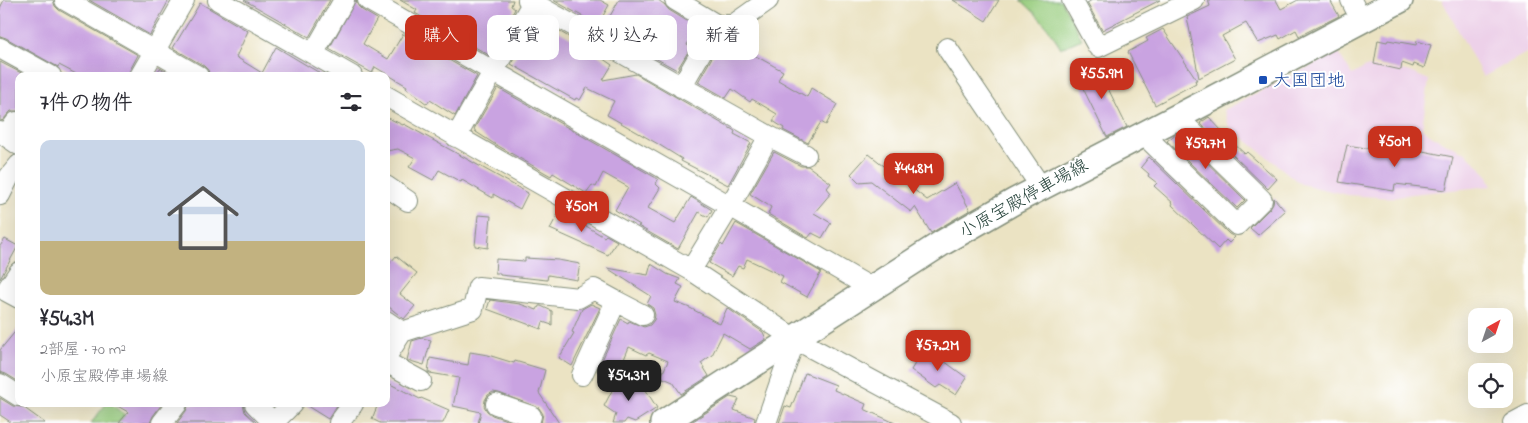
<!DOCTYPE html>
<html lang="ja">
<meta charset="utf-8">
<style>
body{margin:0;font-family:"Indie Flower","Klee One",sans-serif;background:#f7f7f7;color:#2b2b33;height:100vh;display:flex;flex-direction:column;font-size:19px;white-space:nowrap}
*{box-sizing:border-box;margin:0}
p{font-size:16px;color:#7c7c81}
.icon{flex:none;width:28px;height:28px;fill:none;stroke:currentColor;stroke-width:2;stroke-linecap:round;stroke-linejoin:round}
.map{position:relative;flex:1;overflow:hidden}
.drawer{position:absolute;left:15px;top:72px;width:375px;height:335px;display:flex;flex-direction:column;background:#fff;border-radius:10px;box-shadow:0 5px 20px #0002}
.drawer>*{flex:none}
.banner{position:absolute;left:405px;top:15px;width:475px;height:45px;display:flex;gap:10px}
.needle{width:32px;rotate:40deg}
.controls{position:absolute;left:1468px;top:308px;display:grid;gap:10px}
.controls a{display:grid;place-items:center;width:45px;height:45px;border-radius:10px;background:#fff;box-shadow:0 5px 20px #0002;font-size:25px}
.price{position:absolute;translate:-50% -42px;padding:0 11px;border-radius:10px;background:#c8321e;color:#fff;font-size:16px;line-height:32px;filter:drop-shadow(0 1px 2px #0008)}
.price::after{content:'';position:absolute;left:50%;top:30px;width:15px;height:11px;margin-left:-8px;background:inherit;clip-path:polygon(0 0,100% 0,50% 100%)}
.price.active{background:#222;color:#fff}
ul{padding:0;list-style:none}
li{display:grid;align-content:center;gap:10px;height:265px;padding:0 25px}
li+li{border-top:1px solid #e1e1e2}
li span{display:grid;place-items:center;height:155px;border-radius:10px;color:#555}
li>.icon{margin-inline-start:auto}
span .icon{width:90px;height:90px;fill:#fffc;stroke-width:1}
li b{font-size:21px}
h2{display:flex;justify-content:space-between;align-items:center;height:60px;padding:0 25px;font-size:21px}
.pill{padding:0 18px;border-radius:10px;background:#fff;box-shadow:0 5px 20px #0002;font-size:18px;line-height:45px}
.pill.active{background:#c8321e;color:#fff}
.map>svg:first-child{display:block}
</style>
<div class="map">
<svg width="1528" height="423" viewBox="0 0 1528 423">
<rect width="100%" height="100%" fill="#fff"/>
<filter id="ink" filterUnits="userSpaceOnUse"><feTurbulence type="fractalNoise" baseFrequency=".02" numOctaves="2"/><feDisplacementMap in="SourceGraphic" scale="10" xChannelSelector="R" yChannelSelector="G"/><feConvolveMatrix kernelMatrix="1 2 1 2 8 2 1 2 1" color-interpolation-filters="sRGB"/></filter>
<filter id="wash" filterUnits="userSpaceOnUse"><feTurbulence type="fractalNoise" baseFrequency=".0096" numOctaves="4" result="noise"/><feDisplacementMap in="SourceGraphic" scale="20" xChannelSelector="R" yChannelSelector="G"/><feGaussianBlur stdDeviation="1.12" result="paint"/><feColorMatrix in="noise" values="0 0 0 0 0 0 0 0 0 0 0 0 0 0 0 0 0 1.4 0 .05"/><feComposite in="paint" operator="in"/></filter>
<g filter="url(#wash)">
<rect width="100%" height="100%" fill="#ebe3c3"/>
<path fill="#edd1e9" d="M1442,0h86v52l-45,25z
M1338,52l14,23 14,-8 41,4 22,9 -7,48 13,10 31,15 21,21 5,12 -81,8 -18,4 -45,-3 -47,-11 -72,-58 -5,-16z"/>
<path fill="#97cc7d" stroke="#5b8458" d="M1021,0h40l21,39 -21,9c-11,-19 -23,-33 -40,-48z
M106,404h5l14,11 -7,8h-27z"/>
<g id="blocks">
<path fill="#c9a3e1" d="M4,0h49l2,6 4,4 79,45 -8,15 -2,6h-48l-21,-11 -1,2 -52,-29 -6,-2v-28z
M89,0h80l-19,35z
M244,0h86l-21,37z
M356,0l2,6 4,4 15,9 -14,25 25,15 15,-25 74,42 -22,40 -25,-16 -3,4 -21,-16 1,-2 -32,-19 -3,6 -43,-24z
M400,0h113l-2,6 4,3 -26,46 -74,-42 2,-3z
M553,0h47l9,5 -11,20z
M619,0h39l6,4 5,6 28,17 -10,18 4,2 -14,23 -51,-28 6,-12 -22,-14z
M953,0h46l-13,21z
M1092,0h68l-58,30 -15,-27z
M1208,0h68l5,9 17,-9h32l9,16 -40,20 -3,-6 -16,9 -2,-4 -20,8 -12,-20 -24,13 13,23 -36,19 -12,-61 23,-11z
M200,3l48,28 -12,26 26,16 14,-26 47,28v-2l5,3h-118l-2,-6 -4,-4 -31,-18z
M538,19l48,28 26,18 -9,15 33,-6 99,57 -1,3 17,9 -23,42 -47,-24 1,-2 -24,-15 -51,-29 7,-14 -27,-13 -7,12 -4,-2 -1,2 -64,-36 24,-42 1,1z
M1163,29l34,51h-2l1,3 -41,22 -27,-53 20,-11 -2,-3z
M723,38l60,33 -5,9 29,17 4,-9 26,16 -11,21 -5,-3 -13,21 -25,-13 1,-2 -11,-7 4,-7 -25,-15 -2,3 -18,-13 -6,9 -28,-16z
M1378,40l9,2 1,-2 28,5 1,-4 14,4 -7,23 -10,-4 -1,3 -11,-4 -1,7 -27,-6z
M0,62l27,14h-8v35h-8l-9,10 -2,-1z
M1096,64l31,63 -20,10 -31,-63z
M160,68l14,8h-19z
M498,88l160,91 -2,5 4,4 -12,20 27,15 16,-26 21,13 -4,7 -9,-5 -21,37 -40,-23 2,-1 -25,-15 13,-23 -25,-14 -7,14 -4,-2 -6,8 -33,-20 -2,3 -58,-33 -17,-11 -2,-3z
M386,117l17,8 1,-1 124,69 -8,16 -27,-15v4l-31,-18 -1,2 -22,-12 -6,10 -24,-13 6,-9 -17,-9 -12,2z
M1209,117l13,14 -1,1 24,22 2,-2 30,27 -9,10 -68,-66z
M1177,133l68,67 -8,8 -70,-67z
M1347,145l44,7 1,-7 61,12 -7,33 -51,-6 -1,7 -55,-9z
M774,152l27,14h7l23,17 -4,5 4,5 -17,20 17,10 -9,15 -10,-5 -4,5 -40,-24 3,-7 -21,-13z
M869,154l58,46 28,-17 15,27 -39,23 -16,-26 -4,5 -40,-31 -12,1 -8,-8z
M1149,157l80,77 6,3 -6,6 -3,-3 -8,9 -46,-44 1,-2 -19,-17 3,-3 -9,-7 1,-2 -8,-7z
M1274,198l11,13 -27,24 -8,-7 20,-20 3,-5z
M560,210l44,27 2,-2 11,6 -9,14 -58,-26z
M478,215l13,1 -3,32 -13,-2z
M736,223l85,49 -14,25 -27,-15 3,-6 -36,-17 -4,9 -5,-2 -6,10 -23,-13 12,-19 2,2z
M5,239l13,7 -18,33v-33z
M396,256l21,17 -17,21 15,12 -11,13 -15,-12 -3,2v-41z
M525,258l33,2 22,4 -3,16 -29,-5 -1,5 -47,-5v-2h-5l1,-14 29,2z
M651,264l16,10 13,5 -3,5 6,3 -8,15 15,6 30,16 7,-16 36,24 3,7 -16,10 -27,-16 -11,22 -11,8 8,13 -28,18 -8,-12 -12,-5 7,-16 -19,-8 -3,2 -17,-8 -13,32 -19,-8 24,-52 7,4 1,-2 15,6 6,-2 4,-5 1,-5 -2,-7 -6,-4 4,-8 -44,-28 41,7z
M490,300l30,4 17,6 2,-4h2l11,5v14l-9,-3 -2,7 -54,-20z
M591,304l9,4 -28,58 -13,-8 15,-25 -2,-1 10,-23z
M19,327v55l-13,-8 -6,-2v-22z
M422,338l9,2 -7,25 -17,-5 5,-19z
M925,347l42,31 -11,17 -16,-10 -4,3 -25,-18z
M470,352l18,3 26,8 1,-2 30,9 -6,23 20,30h-18l2,-9 -4,-6 -40,-15 -6,-1 -5,3 -3,5 -1,6 3,5 5,4 23,8h-37l3,-11 -28,-6 6,-28 -29,-5 -2,-1 2,-14 38,7z
M805,373l31,12 -2,5 32,14 -2,5 31,14h-116l6,-17 6,2z
M619,377l25,10 13,21 -22,14 -8,-3 -3,4h-11l3,-9 -12,-8z
M386,382l34,17 1,-1 28,12 -6,13h-63l-8,-4 6,-15h8z
M730,397l9,2 -5,11 21,8 -1,5h-64z
M0,398l13,8 10,1 22,16h-33l-12,-8z
M114,404h48l-9,12 -3,7h-31l9,-11z
M189,404h54l2,8 12,11h-80l9,-12z
M304,404h34l-10,15z"/>
</g>
</g>
<g filter="url(#ink)">
<use href="#blocks" fill-opacity="0" stroke="#85907c" stroke-width="1"/>
<g fill="none" stroke-linecap="round" stroke-linejoin="round">
<defs>
<path id="minor" d="M65,0l133,76
M218,0l134,76
M368,0l362,206 141,82
M528,0l241,136 -39,70 -39,64
M675,0l42,25
M1072,0l26,47 96,-47
M1351,0l10,20
M0,48l51,28
M947,48l94,139
M313,54l31,-54
M140,76l44,-76
M681,87l36,-62h16l35,-25
M386,96l305,174 104,69 156,84
M0,132l19,13
M1143,134l94,91 25,-25 -85,-83
M6,136l10,-14
M769,136l37,19
M456,137l78,-137
M386,186l22,15
M0,195l9,-18 10,-12
M19,272l-13,19 13,7
M616,301l27,14
M386,321l16,11
M386,357l16,-25 71,-23 5,-22 100,11 16,-9 22,12 -34,74
M386,362l35,19
M0,384l19,12
M255,404l19,19
M496,404l35,12 -2,7
M162,423l15,-19
M275,423l-1,-1 18,-18
M339,423l14,-19
M766,423l29,-84
M1513,423l15,-8"/>
<path id="major" d="M663,423l279,-180 73,-42 197,-102 188,-99"/>
</defs>
<use href="#minor" stroke="#85907c" stroke-width="22"/>
<use href="#major" stroke="#85907c" stroke-width="28"/>
<use href="#minor" stroke="#fff" stroke-width="20"/>
<use href="#major" stroke="#fff" stroke-width="25"/>
</g>
</g>
<rect fill="#1a4fb4" stroke="#fff" stroke-width="2" x="1258" y="75" width="10" height="10" rx="2.5"/>
<g text-anchor="middle" stroke-width="4" stroke-linejoin="round" paint-order="stroke">
<g font-size="18" fill="#164399" stroke="#fff" text-anchor="start">
<text x="1273" y="86">大国団地</text>
</g>
<g font-size="18" fill="#1f3d34" stroke="#fff">
<text transform="translate(1023 198) rotate(-29)" y="6">小原宝殿停車場線</text>
</g>
</g>
</svg>
<div class="controls">
<a><svg class="needle" viewBox="-14 -14 28 28"><path d="M0-13l5 13h-10z" fill="#e53935"/><path d="M0 13l5-13h-10z" fill="#7c7c81"/></svg></a>
<a><svg class="icon" aria-label="locate" viewBox="0 0 24 24"><circle cx="12" cy="12" r="6"/><path d="M12 2v4M12 18v4M2 12h4M18 12h4"/></svg></a>
</div>
<b class="price" style="left:1102px;top:100px">¥55.9M</b>
<b class="price" style="left:1395px;top:168px">¥50M</b>
<b class="price" style="left:1206px;top:170px">¥59.7M</b>
<b class="price" style="left:914px;top:195px">¥44.8M</b>
<b class="price" style="left:582px;top:233px">¥50M</b>
<b class="price" style="left:938px;top:372px">¥57.2M</b>
<b class="price active" style="left:629px;top:402px">¥54.3M</b>
<div class="banner">
<a class="pill active">購入</a>
<a class="pill">賃貸</a>
<a class="pill">絞り込み</a>
<a class="pill">新着</a>
</div>
<section class="drawer">
<h2>7件の物件<svg class="icon" aria-label="filters" viewBox="0 0 24 24"><path d="M4 7h16M4 17h16"/><circle cx="9" cy="7" r="2"/><circle cx="15" cy="17" r="2"/></svg></h2>
<ul>
<li><span style="background:linear-gradient(#c9d6e8 65%,#c2b280 0)"><svg class="icon" aria-label="home" viewBox="0 0 24 24"><path d="M3 11l9-7 9 7M6 9v11h12V9"/></svg></span><div><b>¥54.3M</b><p>2部屋 · 70 m²</p><p>小原宝殿停車場線</p></div></li>
</ul>
</section>
</div>
